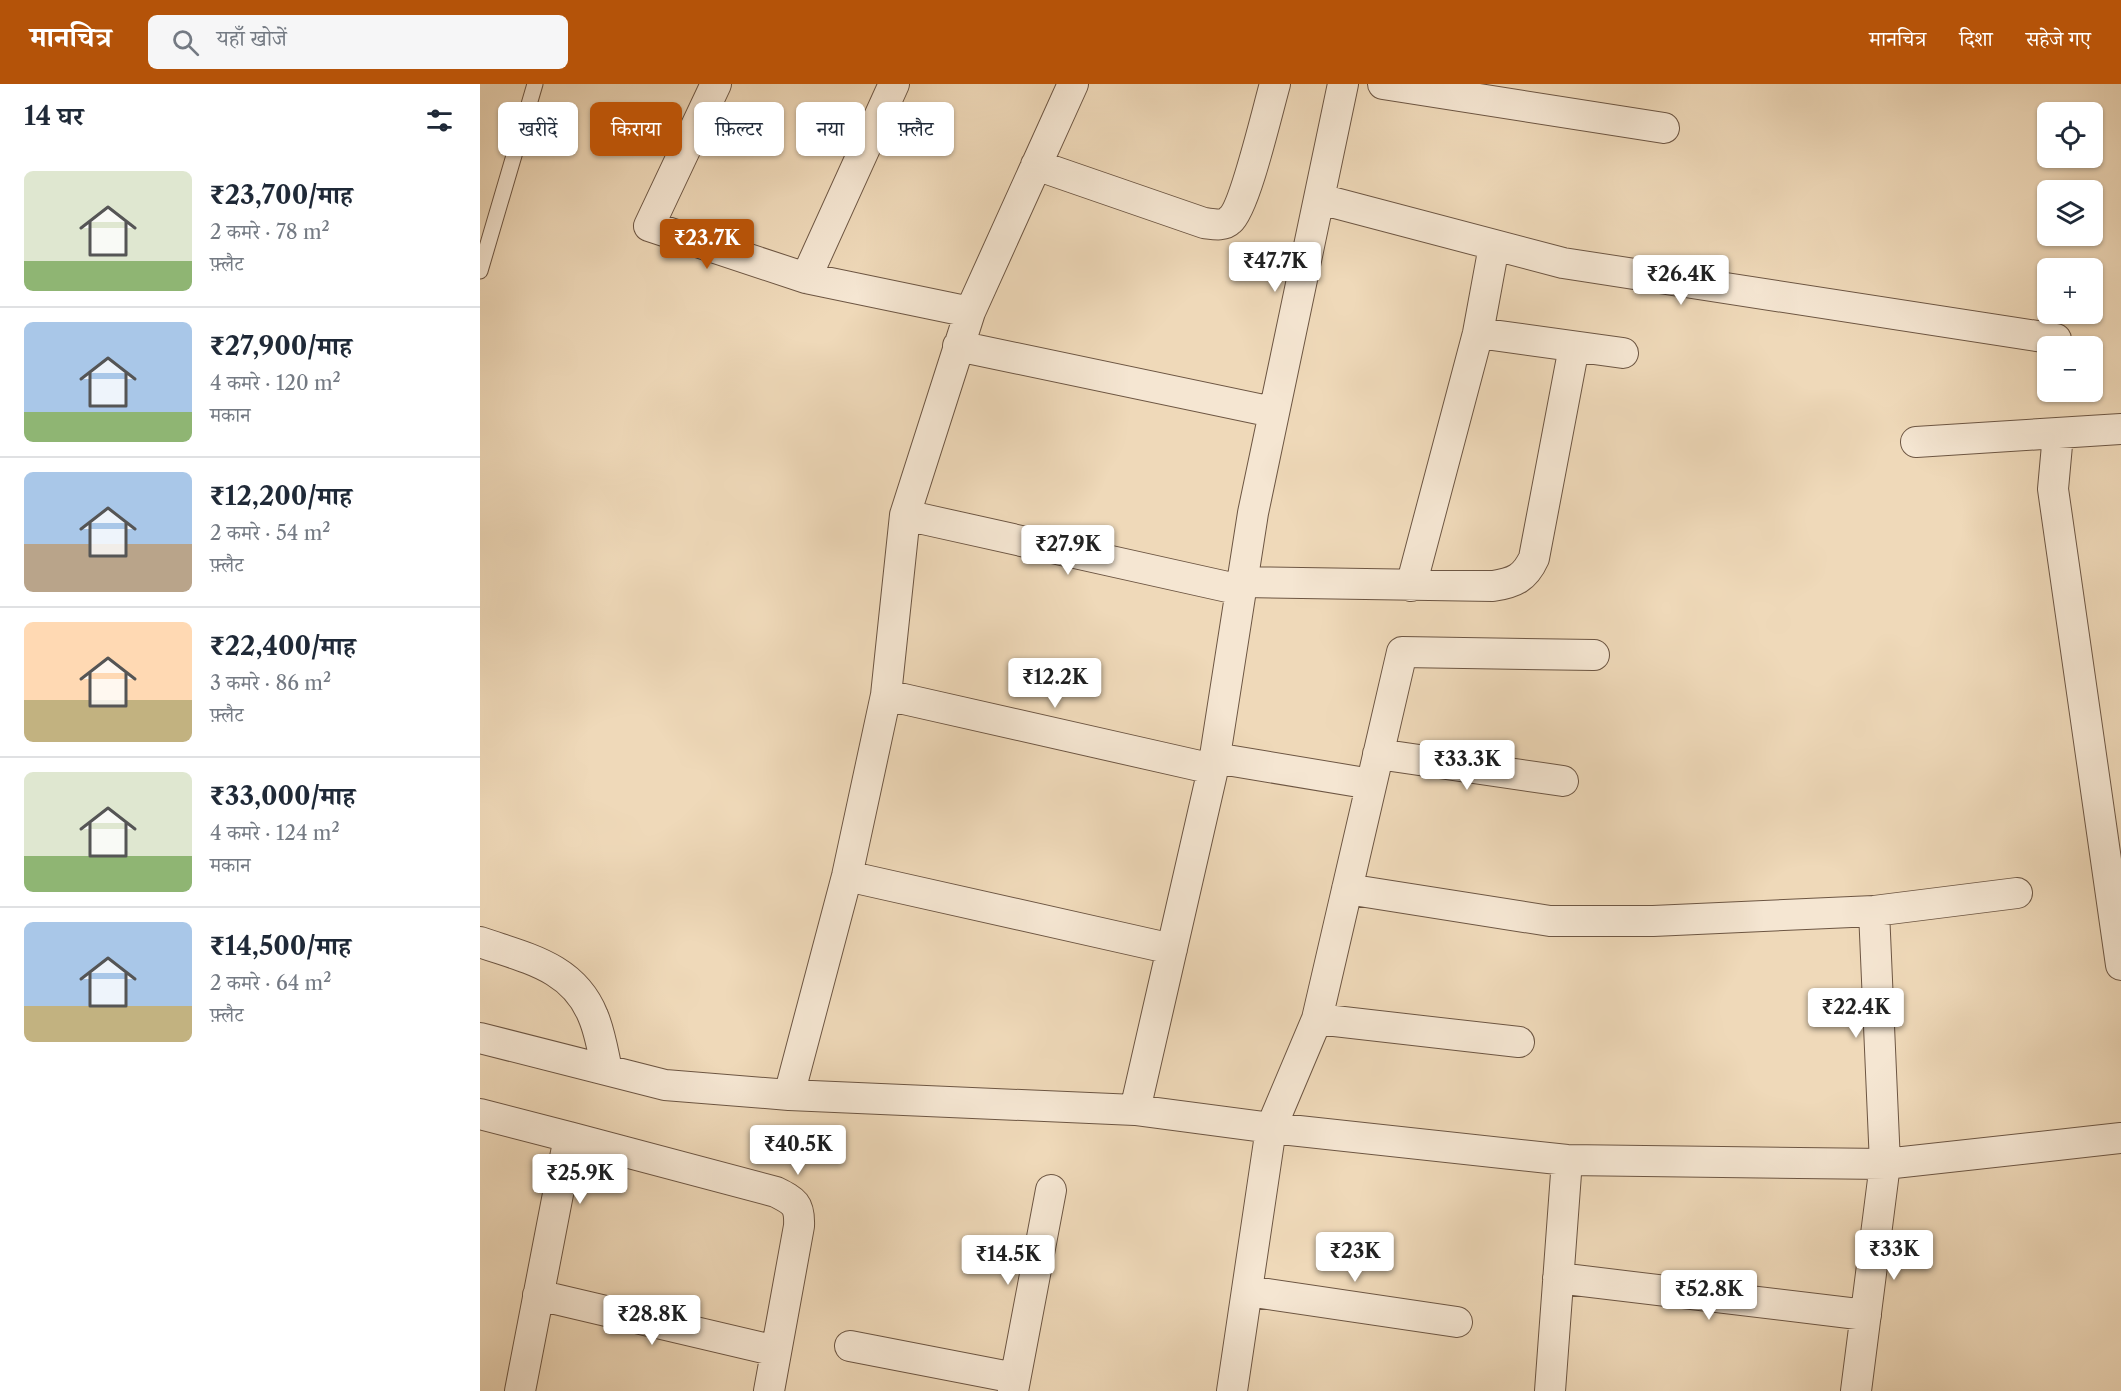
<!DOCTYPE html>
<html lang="hi">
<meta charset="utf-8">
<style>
body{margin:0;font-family:"Libre Caslon Text","Noto Serif Devanagari",serif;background:#f6f6f7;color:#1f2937;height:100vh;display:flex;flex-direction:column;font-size:22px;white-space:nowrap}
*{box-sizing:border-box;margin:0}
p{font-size:20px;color:#747a83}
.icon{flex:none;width:33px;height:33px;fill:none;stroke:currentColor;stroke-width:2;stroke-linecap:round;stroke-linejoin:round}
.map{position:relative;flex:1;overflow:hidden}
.details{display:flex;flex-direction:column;background:#fff;width:480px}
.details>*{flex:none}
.banner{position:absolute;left:18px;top:18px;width:570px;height:54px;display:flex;gap:12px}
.controls{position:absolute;left:1557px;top:18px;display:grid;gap:12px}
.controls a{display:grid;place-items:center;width:66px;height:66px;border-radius:9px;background:#fff;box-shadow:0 2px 4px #0004;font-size:30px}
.price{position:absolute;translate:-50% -51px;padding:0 14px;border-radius:6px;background:#fff;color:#222;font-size:20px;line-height:39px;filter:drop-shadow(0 2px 3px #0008)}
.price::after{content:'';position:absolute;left:50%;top:36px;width:18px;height:14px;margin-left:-9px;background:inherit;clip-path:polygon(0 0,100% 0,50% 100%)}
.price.selected{background:#b45309;color:#fff}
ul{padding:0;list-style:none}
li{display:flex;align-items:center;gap:18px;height:150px;padding:0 24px}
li+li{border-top:2px solid #e0e1e3}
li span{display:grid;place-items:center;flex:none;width:168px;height:120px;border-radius:9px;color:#555}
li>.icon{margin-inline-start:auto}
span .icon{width:72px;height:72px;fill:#fffc;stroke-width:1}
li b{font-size:26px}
h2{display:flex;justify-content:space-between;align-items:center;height:72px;padding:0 24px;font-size:26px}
.chip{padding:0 21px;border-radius:9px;background:#fff;box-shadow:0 2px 4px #0004;font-size:21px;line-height:54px}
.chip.selected{background:#b45309;color:#fff}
header{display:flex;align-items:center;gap:36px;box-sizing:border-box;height:84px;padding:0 30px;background:#b45309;color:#fff}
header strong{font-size:28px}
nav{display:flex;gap:33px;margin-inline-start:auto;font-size:21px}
.search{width:420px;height:54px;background:#f6f6f7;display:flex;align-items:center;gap:15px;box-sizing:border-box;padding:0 21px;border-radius:9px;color:#747a83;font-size:22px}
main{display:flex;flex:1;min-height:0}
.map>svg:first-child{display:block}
</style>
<header>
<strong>मानचित्र</strong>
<div class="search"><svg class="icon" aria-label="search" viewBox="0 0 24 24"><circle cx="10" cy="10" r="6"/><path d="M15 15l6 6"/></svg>यहाँ खोजें</div>
<nav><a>मानचित्र</a><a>दिशा</a><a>सहेजे गए</a></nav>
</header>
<main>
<section class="details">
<h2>14 घर<svg class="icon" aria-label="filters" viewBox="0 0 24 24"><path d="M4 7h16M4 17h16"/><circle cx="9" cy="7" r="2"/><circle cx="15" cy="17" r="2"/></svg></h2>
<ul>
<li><span style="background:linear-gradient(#dfe7d0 75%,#8fb573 0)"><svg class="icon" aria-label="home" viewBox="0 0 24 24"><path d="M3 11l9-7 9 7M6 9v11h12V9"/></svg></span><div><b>₹23,700/माह</b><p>2 कमरे · 78 m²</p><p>फ़्लैट</p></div></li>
<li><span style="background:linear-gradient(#a9c7e8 75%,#8fb573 0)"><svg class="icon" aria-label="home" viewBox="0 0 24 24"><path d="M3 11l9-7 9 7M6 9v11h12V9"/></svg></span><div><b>₹27,900/माह</b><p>4 कमरे · 120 m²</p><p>मकान</p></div></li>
<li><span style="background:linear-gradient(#a9c7e8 60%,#b9a48a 0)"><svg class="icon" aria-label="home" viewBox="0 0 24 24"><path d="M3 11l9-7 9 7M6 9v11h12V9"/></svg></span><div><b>₹12,200/माह</b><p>2 कमरे · 54 m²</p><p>फ़्लैट</p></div></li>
<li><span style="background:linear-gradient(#ffd9b3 65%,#c2b280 0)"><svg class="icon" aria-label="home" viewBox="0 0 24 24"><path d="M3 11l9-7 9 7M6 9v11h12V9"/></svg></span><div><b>₹22,400/माह</b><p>3 कमरे · 86 m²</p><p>फ़्लैट</p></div></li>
<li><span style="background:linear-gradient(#dfe7d0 70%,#8fb573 0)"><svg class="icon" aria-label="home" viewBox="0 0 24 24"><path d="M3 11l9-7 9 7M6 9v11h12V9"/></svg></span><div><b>₹33,000/माह</b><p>4 कमरे · 124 m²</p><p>मकान</p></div></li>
<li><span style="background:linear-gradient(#a9c7e8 70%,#c2b280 0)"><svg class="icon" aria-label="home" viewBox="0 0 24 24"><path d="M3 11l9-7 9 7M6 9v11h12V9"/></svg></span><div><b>₹14,500/माह</b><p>2 कमरे · 64 m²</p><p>फ़्लैट</p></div></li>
</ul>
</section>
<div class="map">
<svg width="1641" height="1307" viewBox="0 0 1641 1307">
<rect width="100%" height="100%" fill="#efd9b9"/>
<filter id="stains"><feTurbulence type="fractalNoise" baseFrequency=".00333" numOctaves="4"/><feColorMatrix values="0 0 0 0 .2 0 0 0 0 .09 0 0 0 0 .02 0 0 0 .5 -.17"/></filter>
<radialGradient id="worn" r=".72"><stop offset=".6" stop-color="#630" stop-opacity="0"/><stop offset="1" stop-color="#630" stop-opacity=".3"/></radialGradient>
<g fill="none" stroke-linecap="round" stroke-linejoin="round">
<defs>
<path id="lane" d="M0,187l55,-187"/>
<path id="street" d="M236,0l-67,142 157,52 164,34
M903,0l281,44
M556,81l168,58c9,1 19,4 26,-3 15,-12 38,-112 45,-136
M840,115l243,64 493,76
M326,194l88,-194
M998,249l145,20
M478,262l315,66
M1578,350l-5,55 68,476
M1436,358l205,-13
M425,431l336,75
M763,498l250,4c21,-3 32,-8 41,-28l40,-211
M931,502l67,-253 16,-87
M406,611l327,74
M898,670l185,27
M735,674l156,26
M367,792l325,73
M867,805l203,32h103l221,-10 143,-18
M0,858c45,16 93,24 113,74 7,16 10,36 14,54
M837,935l202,23
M0,954l185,47 124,10 346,15 136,18 296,32 318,4 236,-26
M309,1011l58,-219 39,-181 19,-180 65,-203 103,-228
M655,1026l78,-341 40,-256 90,-429
M0,1030l89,23 -49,254
M89,1053l207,55c18,9 24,12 23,34l-30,165
M1078,1194l308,37
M767,1207l210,31
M58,1211l238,56
M370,1262l165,32
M533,1307l38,-201
M752,1307l39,-263 46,-109 85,-367 192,3
M1070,1307l17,-231
M1376,1307l29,-227 -11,-253"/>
</defs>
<use href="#lane" stroke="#6d5643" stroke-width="17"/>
<use href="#street" stroke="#6d5643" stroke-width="32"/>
<use href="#lane" stroke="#f5e6d2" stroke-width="15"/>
<use href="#street" stroke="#f5e6d2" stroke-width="30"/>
</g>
<rect width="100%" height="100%" filter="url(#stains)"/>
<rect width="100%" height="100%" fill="url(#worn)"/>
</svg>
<div class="controls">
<a><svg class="icon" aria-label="locate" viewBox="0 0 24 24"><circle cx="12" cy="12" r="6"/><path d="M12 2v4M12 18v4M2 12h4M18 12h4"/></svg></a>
<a><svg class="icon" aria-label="layers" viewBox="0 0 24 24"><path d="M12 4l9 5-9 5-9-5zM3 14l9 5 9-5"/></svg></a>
<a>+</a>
<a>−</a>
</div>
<b class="price selected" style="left:227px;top:186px">₹23.7K</b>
<b class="price" style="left:795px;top:209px">₹47.7K</b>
<b class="price" style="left:1201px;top:222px">₹26.4K</b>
<b class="price" style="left:588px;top:492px">₹27.9K</b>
<b class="price" style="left:575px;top:625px">₹12.2K</b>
<b class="price" style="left:987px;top:707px">₹33.3K</b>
<b class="price" style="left:1376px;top:955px">₹22.4K</b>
<b class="price" style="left:318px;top:1092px">₹40.5K</b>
<b class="price" style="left:100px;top:1121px">₹25.9K</b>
<b class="price" style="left:1414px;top:1197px">₹33K</b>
<b class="price" style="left:875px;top:1199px">₹23K</b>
<b class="price" style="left:528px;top:1202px">₹14.5K</b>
<b class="price" style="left:1229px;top:1237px">₹52.8K</b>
<b class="price" style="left:172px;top:1262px">₹28.8K</b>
<div class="banner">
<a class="chip">खरीदें</a>
<a class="chip selected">किराया</a>
<a class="chip">फ़िल्टर</a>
<a class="chip">नया</a>
<a class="chip">फ़्लैट</a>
</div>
</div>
</main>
